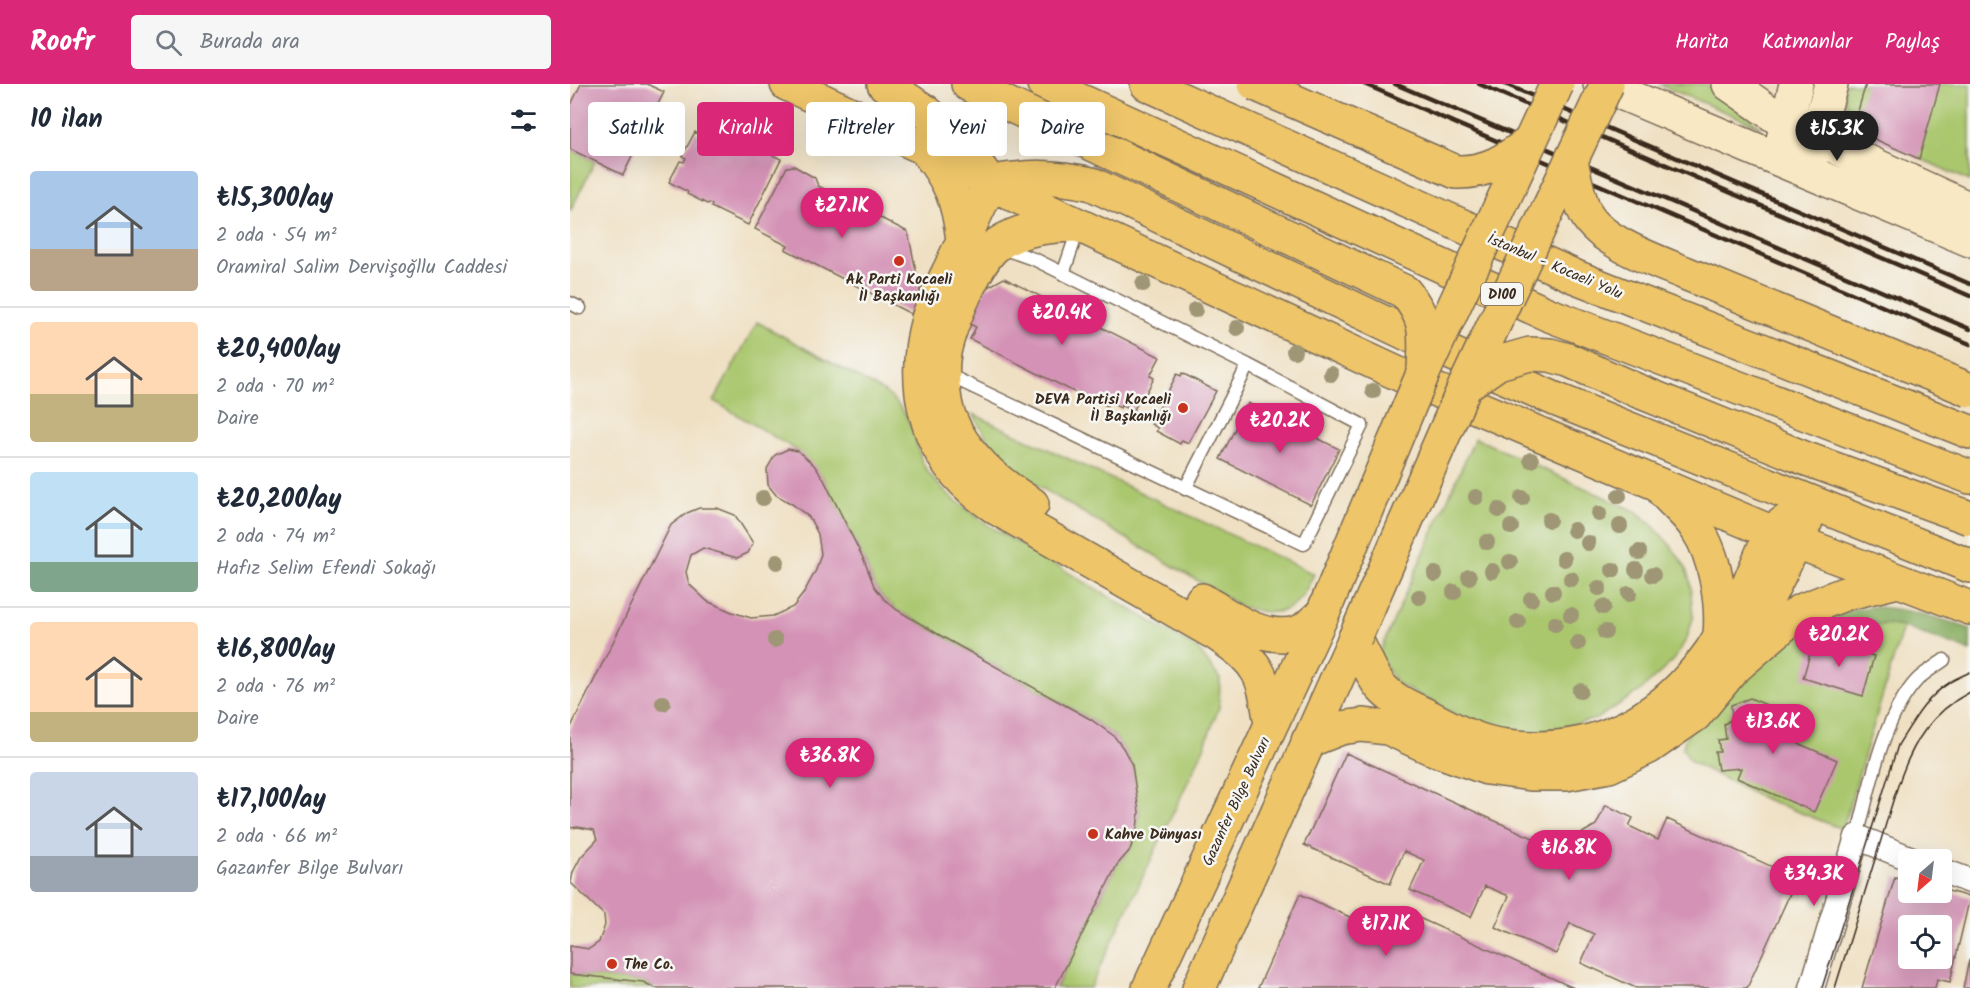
<!DOCTYPE html>
<html lang="tr">
<meta charset="utf-8">
<style>
body{margin:0;font-family:Kalam,sans-serif;background:#f6f6f7;color:#1f2937;height:100vh;display:flex;flex-direction:column;font-size:22px;white-space:nowrap}
*{box-sizing:border-box;margin:0}
p{font-size:20px;color:#747a83}
.icon{flex:none;width:33px;height:33px;fill:none;stroke:currentColor;stroke-width:2;stroke-linecap:round;stroke-linejoin:round}
.map{position:relative;flex:1;overflow:hidden}
.sheet{display:flex;flex-direction:column;background:#fff;width:570px}
.sheet>*{flex:none}
.hud{position:absolute;left:18px;top:18px;width:570px;height:54px;display:flex;gap:12px}
.needle{width:39px;rotate:208deg}
.controls{position:absolute;left:1328px;top:765px;display:grid;gap:12px}
.controls a{display:grid;place-items:center;width:54px;height:54px;border-radius:6px;background:#fff;box-shadow:0 6px 24px #0002;font-size:30px}
.price{position:absolute;translate:-50% -51px;padding:0 14px;border-radius:21px;background:#db2777;color:#fff;font-size:20px;line-height:39px;filter:drop-shadow(0 2px 3px #0008)}
.price::after{content:'';position:absolute;left:50%;top:36px;width:18px;height:14px;margin-left:-9px;background:inherit;clip-path:polygon(0 0,100% 0,50% 100%)}
.price.active{background:#222;color:#fff}
ul{padding:0;list-style:none}
li{display:flex;align-items:center;gap:18px;height:150px;padding:0 30px}
li+li{border-top:2px solid #e0e1e3}
li span{display:grid;place-items:center;flex:none;width:168px;height:120px;border-radius:6px;color:#555}
li>.icon{margin-inline-start:auto}
span .icon{width:72px;height:72px;fill:#fffc;stroke-width:1}
li b{font-size:26px}
h2{display:flex;justify-content:space-between;align-items:center;height:72px;padding:0 30px;font-size:26px}
.chip{padding:0 21px;border-radius:6px;background:#fff;box-shadow:0 6px 24px #0002;font-size:21px;line-height:54px}
.chip.active{background:#db2777;color:#fff}
header{display:flex;align-items:center;gap:36px;box-sizing:border-box;height:84px;padding:0 30px;background:#db2777;color:#fff}
header strong{font-size:28px}
nav{display:flex;gap:33px;margin-inline-start:auto;font-size:21px}
.search{width:420px;height:54px;background:#f6f6f7;display:flex;align-items:center;gap:15px;box-sizing:border-box;padding:0 21px;border-radius:6px;color:#747a83;font-size:22px}
main{display:flex;flex:1;min-height:0}
.map>svg:first-child{display:block}
</style>
<header>
<strong>Roofr</strong>
<div class="search"><svg class="icon" aria-label="search" viewBox="0 0 24 24"><circle cx="10" cy="10" r="6"/><path d="M15 15l6 6"/></svg>Burada ara</div>
<nav><a>Harita</a><a>Katmanlar</a><a>Paylaş</a></nav>
</header>
<main>
<section class="sheet">
<h2>10 ilan<svg class="icon" aria-label="filters" viewBox="0 0 24 24"><path d="M4 7h16M4 17h16"/><circle cx="9" cy="7" r="2"/><circle cx="15" cy="17" r="2"/></svg></h2>
<ul>
<li><span style="background:linear-gradient(#a9c7e8 65%,#b9a48a 0)"><svg class="icon" aria-label="home" viewBox="0 0 24 24"><path d="M3 11l9-7 9 7M6 9v11h12V9"/></svg></span><div><b>₺15,300/ay</b><p>2 oda · 54 m²</p><p>Oramiral Salim Dervişoğllu Caddesi</p></div></li>
<li><span style="background:linear-gradient(#ffd9b3 60%,#c2b280 0)"><svg class="icon" aria-label="home" viewBox="0 0 24 24"><path d="M3 11l9-7 9 7M6 9v11h12V9"/></svg></span><div><b>₺20,400/ay</b><p>2 oda · 70 m²</p><p>Daire</p></div></li>
<li><span style="background:linear-gradient(#bfe0f5 75%,#7fa58c 0)"><svg class="icon" aria-label="home" viewBox="0 0 24 24"><path d="M3 11l9-7 9 7M6 9v11h12V9"/></svg></span><div><b>₺20,200/ay</b><p>2 oda · 74 m²</p><p>Hafız Selim Efendi Sokağı</p></div></li>
<li><span style="background:linear-gradient(#ffd9b3 75%,#c2b280 0)"><svg class="icon" aria-label="home" viewBox="0 0 24 24"><path d="M3 11l9-7 9 7M6 9v11h12V9"/></svg></span><div><b>₺16,800/ay</b><p>2 oda · 76 m²</p><p>Daire</p></div></li>
<li><span style="background:linear-gradient(#c9d6e8 70%,#9aa5b1 0)"><svg class="icon" aria-label="home" viewBox="0 0 24 24"><path d="M3 11l9-7 9 7M6 9v11h12V9"/></svg></span><div><b>₺17,100/ay</b><p>2 oda · 66 m²</p><p>Gazanfer Bilge Bulvarı</p></div></li>
</ul>
</section>
<div class="map">
<svg width="1400" height="904" viewBox="0 0 1400 904">
<rect width="100%" height="100%" fill="#f6f6f2"/>
<filter id="ink" filterUnits="userSpaceOnUse"><feTurbulence type="fractalNoise" baseFrequency=".0167" numOctaves="2"/><feDisplacementMap in="SourceGraphic" scale="12" xChannelSelector="R" yChannelSelector="G"/><feConvolveMatrix kernelMatrix="1 2 1 2 8 2 1 2 1" color-interpolation-filters="sRGB"/></filter>
<filter id="wash" filterUnits="userSpaceOnUse"><feTurbulence type="fractalNoise" baseFrequency=".008" numOctaves="4" result="noise"/><feDisplacementMap in="SourceGraphic" scale="24" xChannelSelector="R" yChannelSelector="G"/><feGaussianBlur stdDeviation="1.35" result="paint"/><feColorMatrix in="noise" values="0 0 0 0 0 0 0 0 0 0 0 0 0 0 0 0 0 1.4 0 .05"/><feComposite in="paint" operator="in"/></filter>
<g filter="url(#wash)">
<rect width="100%" height="100%" fill="#efe0c3"/>
<path fill="#aac76e" stroke="#727846" stroke-width="1.5" d="M1088,0h48l55,43z
M1276,0h124v97l-111,-50c-11,-14 -17,-29 -13,-47z
M0,65l25,12 -25,51z
M187,238l128,70c18,15 25,27 31,50 3,10 5,21 12,30 16,22 41,39 63,55l207,122 22,30 -1,28 -16,43 -113,238h-34l61,-123 13,-15 7,-21 2,-17 -7,-47 -9,-17 -9,-12 -24,-17 -193,-109 -13,-11 -10,-13 -10,-26 -41,-82 -25,-27 -84,-50z
M403,330l341,160c-18,39 -31,44 -72,33l-219,-130c-23,-18 -37,-38 -50,-63z
M905,354l162,74 17,15 17,19 14,20 5,15 3,37 -6,20 -13,22 -34,31 -44,28 -59,15 -25,-2 -38,-8 -78,-41 -17,-30z
M1254,537l20,8 42,-5 17,3 -59,197 -4,4 -80,-31 -47,-24 -23,-12 -7,-14 2,-8 7,-12 97,-86z
M0,890l73,8 12,6h-85z"/>
<path fill="#87ac61" stroke="#616b40" stroke-width="1.5" d="M1302,523c34,1 66,10 98,22v22l-67,-24 -17,-3 -42,5 -20,-8 24,-11z"/>
<g id="blocks">
<path fill="#d493b6" fill-rule="evenodd" d="M11,0h66l17,8 -41,83 -53,-26v-42z
M1296,0h74l-21,75 -51,-23 2,-14 -13,-8z
M148,40l26,14 -1,3 38,18 -33,66 -37,-18 1,-2 -3,-2 -2,1 -20,-10 1,-2 -19,-10 11,-21 4,1 2,-4 -4,-2 13,-24 3,2 9,-6 10,-1z
M224,82l21,12 3,8 90,46 13,63 -10,19 -126,-65 3,-3 -33,-17 32,-62z
M434,194l156,79 -10,19 4,2 -11,21 -2,-2 -8,14 -12,-6 -1,3 -11,-6 -2,4 -28,-14 -1,2 -108,-55 6,-12 -8,-4 18,-35z
M612,289l34,18 -28,52 -6,-3 -2,4 -24,-13 2,-3 -7,-4 26,-50 4,2z
M678,319l91,46 -28,56 -91,-46z
M218,365l10,2 16,14 9,13 41,82 10,26 10,13 13,11 51,30 142,79 24,17 9,12 9,17 7,47 -2,17 -7,21 -13,15 -62,123h-400l-12,-6 -73,-8v-28l19,3 10,-7 6,-17 -1,-10 -33,-32 2,-11 8,-15 16,-17 -3,-10 -16,-3 -8,1v-99l101,-204 16,-12 12,-5h18l18,7 18,28 -5,10 -11,5 -34,-10 -12,7 -5,17 3,12 18,17 25,11 19,6 22,-2 20,-9 10,-13 13,-24 5,-16 -3,-20 -9,-17 -17,-13 -16,-9 -8,-10 -1,-16 8,-14z
M1244,556l60,16 -11,40 -60,-18z
M1180,614l40,17 -9,21 56,24 -23,52 -77,-34 4,-10 -23,2 -3,-18h5l-2,-12 8,-1 -2,-15 8,-5 -1,-14z
M776,669l222,101 9,-18 19,-11 10,-20 27,13 -4,8 29,14 9,-21 130,59 -50,110h-111l-55,-25 13,-29 -24,-11 -14,31 -61,-27 14,-31 -24,-10 -14,31 -61,-27 14,-30 -20,-9 -14,33 -86,-39z
M1325,793l13,3v12h33v-3l29,8 -20,85 -13,-3 -2,9h-73zM1338,842h33v32h-33z
M730,810l97,45 11,-26 166,75h-316z
M1399,876l1,28h-7z"/>
</g>
</g>
<g filter="url(#ink)">
<use href="#blocks" fill-opacity="0" stroke="#7a6a58" stroke-width="1.5"/>
<g fill="none" stroke-linecap="round" stroke-linejoin="round">
<defs>
<path id="lane" d="M493,190l16,-47
M0,219l10,5
M376,290l358,170 58,-119 -114,-60 -212,-105 -34,-12
M615,405l63,-124
M1287,753c13,-49 25,-120 61,-158 7,-7 18,-13 26,-19"/>
<path id="street" d="M1371,786l29,11
M1242,904l45,-151 57,23"/>
<path id="secondary" d="M1030,0l370,156
M1159,0l59,41 182,84
M1212,60l14,-60
M1241,74l20,-74"/>
<path id="primary" d="M217,0l169,79 58,32 389,181 368,156 199,76
M314,0l41,27 30,25 29,38
M356,66c25,32 32,50 37,90
M421,98c40,-6 61,-7 101,2l320,152 143,63 415,167
M421,98c-14,29 -28,58 -41,87 -8,16 -17,33 -22,50 -17,62 -5,128 45,171 7,7 17,13 25,19l220,126c43,29 45,39 53,89
M462,420c-34,-20 -69,-50 -83,-88 -6,-15 -8,-47 -5,-63 5,-26 33,-95 54,-109 24,-16 50,-18 78,-19
M632,516c28,17 60,42 95,33 9,-3 19,-14 26,-20
M1150,552l29,-52 22,-52 14,-10 5,-1
M785,554c8,14 14,31 23,45 12,17 34,25 52,34 24,13 49,26 76,29 78,10 143,-18 192,-78 6,-7 21,-26 22,-34 3,-31 -5,-79 -23,-105 -8,-14 -23,-25 -33,-37
M1171,568l65,-131
M738,657l33,-13 21,-3 26,3 43,20 56,20 44,6h35l43,-8 40,-19 46,-32 37,-45 68,-59 44,-17 54,-13
M579,904l173,-373
M629,904l156,-350"/>
<path id="highway" d="M398,0l27,14
M474,0l503,230 423,163
M577,0l429,193 394,155"/>
</defs>
<use href="#lane" stroke="#7a6a58" stroke-width="15"/>
<use href="#street" stroke="#7a6a58" stroke-width="27"/>
<use href="#secondary" stroke="#7a6a58" stroke-width="36"/>
<use href="#primary" stroke="#7a6a58" stroke-width="36"/>
<use href="#highway" stroke="#7a6a58" stroke-width="36"/>
<use href="#lane" stroke="#fff" stroke-width="12"/>
<use href="#street" stroke="#fff" stroke-width="24"/>
<use href="#secondary" stroke="#f8e8c3" stroke-width="33"/>
<use href="#primary" stroke="#eec569" stroke-width="33"/>
<use href="#highway" stroke="#eec569" stroke-width="33"/>
<path stroke="#3b2a1e" stroke-width="1.5" d="M1252,904l76,-243c14,-22 28,-48 51,-62 6,-5 14,-7 21,-11
M1265,904c15,-49 31,-99 46,-148 11,-35 22,-81 44,-110 11,-15 28,-29 45,-38"/>
<path stroke="#3b2a1e" stroke-width="4.5" d="M794,0l606,260
M825,0l575,245
M909,0l491,212
M935,0l465,200"/>
<defs>
<path id="primary-bridge" d="M753,529l101,-242 133,-287
M785,554l110,-252 142,-302"/>
<path id="highway-bridge" d="M685,0l201,88c31,1 50,-12 74,-30
M425,14l410,194c24,29 20,44 19,79
M1001,77c4,17 7,37 15,53 15,28 70,47 99,59l285,117
M895,302l33,-23 32,-9 20,1 18,5 68,30 168,68 166,60"/>
</defs>
<use href="#primary-bridge" stroke="#7a6a58" stroke-width="36" stroke-linecap="butt"/>
<use href="#highway-bridge" stroke="#7a6a58" stroke-width="36" stroke-linecap="butt"/>
<use href="#primary-bridge" stroke="#eec569" stroke-width="33"/>
<use href="#highway-bridge" stroke="#eec569" stroke-width="33"/>
</g>
<g fill="#9e9675">
<circle cx="573" cy="200" r="8"/>
<circle cx="625" cy="226" r="8"/>
<circle cx="667" cy="244" r="8"/>
<circle cx="724" cy="267" r="8"/>
<circle cx="761" cy="290" r="8"/>
<circle cx="803" cy="307" r="8"/>
<circle cx="961" cy="376" r="8"/>
<circle cx="1049" cy="412" r="8"/>
<circle cx="906" cy="413" r="8"/>
<circle cx="193" cy="414" r="8"/>
<circle cx="952" cy="414" r="8"/>
<circle cx="929" cy="426" r="8"/>
<circle cx="1029" cy="430" r="8"/>
<circle cx="979" cy="436" r="8"/>
<circle cx="1050" cy="442" r="8"/>
<circle cx="941" cy="443" r="8"/>
<circle cx="1004" cy="446" r="8"/>
<circle cx="917" cy="458" r="8"/>
<circle cx="1018" cy="459" r="8"/>
<circle cx="1069" cy="468" r="8"/>
<circle cx="994" cy="475" r="8"/>
<circle cx="207" cy="478" r="8"/>
<circle cx="940" cy="478" r="8"/>
<circle cx="1043" cy="486" r="8"/>
<circle cx="1066" cy="486" r="8"/>
<circle cx="922" cy="487" r="8"/>
<circle cx="865" cy="490" r="8"/>
<circle cx="1083" cy="491" r="8"/>
<circle cx="899" cy="493" r="8"/>
<circle cx="1001" cy="495" r="8"/>
<circle cx="1029" cy="504" r="8"/>
<circle cx="884" cy="508" r="8"/>
<circle cx="983" cy="508" r="8"/>
<circle cx="1059" cy="510" r="8"/>
<circle cx="849" cy="513" r="8"/>
<circle cx="961" cy="515" r="8"/>
<circle cx="1033" cy="523" r="8"/>
<circle cx="1001" cy="531" r="8"/>
<circle cx="948" cy="538" r="8"/>
<circle cx="985" cy="540" r="8"/>
<circle cx="1035" cy="548" r="8"/>
<circle cx="205" cy="556" r="8"/>
<circle cx="1008" cy="559" r="8"/>
<circle cx="1010" cy="607" r="8"/>
<circle cx="93" cy="619" r="8"/>
</g>
</g>
<g fill="#c8321e" stroke="#f6f6f2" stroke-width="2">
<circle cx="329" cy="177" r="6"/>
<circle cx="613" cy="324" r="6"/>
<circle cx="523" cy="750" r="6"/>
<circle cx="42" cy="880" r="6"/>
</g>
<g text-anchor="middle" stroke-width="5" stroke-linejoin="round" paint-order="stroke">
<rect fill="#f6f6f2" stroke="#73675e" stroke-width="1.5" x="911" y="199" width="42" height="22" rx="4.5"/>
<g font-size="14" font-weight="bold" fill="#3b2a1e">
<text x="932" y="215">D100</text>
</g>
<g font-size="15" fill="#3b2a1e" stroke="#f6f6f2">
<text transform="translate(985 182) rotate(23)" y="5">İstanbul - Kocaeli Yolu</text>
<text transform="translate(666 717) rotate(-65)" y="5">Gazanfer Bilge Bulvarı</text>
</g>
<g font-size="15" font-weight="bold" fill="#3b2a1e" stroke="#f6f6f2" text-anchor="start">
<text x="329" y="200" text-anchor="middle">Ak Parti Kocaeli<tspan x="329" dy="17">İl Başkanlığı</tspan></text>
<text x="601" y="320" text-anchor="end">DEVA Partisi Kocaeli<tspan x="601" dy="17">İl Başkanlığı</tspan></text>
<text x="535" y="755">Kahve Dünyası</text>
<text x="54" y="885">The Co.</text>
</g>
</g>
</svg>
<div class="controls">
<a><svg class="needle" viewBox="-14 -14 28 28"><path d="M0-13l5 13h-10z" fill="#e53935"/><path d="M0 13l5-13h-10z" fill="#747a83"/></svg></a>
<a><svg class="icon" aria-label="locate" viewBox="0 0 24 24"><circle cx="12" cy="12" r="6"/><path d="M12 2v4M12 18v4M2 12h4M18 12h4"/></svg></a>
</div>
<b class="price active" style="left:1267px;top:78px">₺15.3K</b>
<b class="price" style="left:272px;top:155px">₺27.1K</b>
<b class="price" style="left:492px;top:262px">₺20.4K</b>
<b class="price" style="left:710px;top:370px">₺20.2K</b>
<b class="price" style="left:1269px;top:584px">₺20.2K</b>
<b class="price" style="left:1203px;top:671px">₺13.6K</b>
<b class="price" style="left:260px;top:705px">₺36.8K</b>
<b class="price" style="left:999px;top:797px">₺16.8K</b>
<b class="price" style="left:1244px;top:823px">₺34.3K</b>
<b class="price" style="left:816px;top:873px">₺17.1K</b>
<div class="hud">
<a class="chip">Satılık</a>
<a class="chip active">Kiralık</a>
<a class="chip">Filtreler</a>
<a class="chip">Yeni</a>
<a class="chip">Daire</a>
</div>
</div>
</main>
